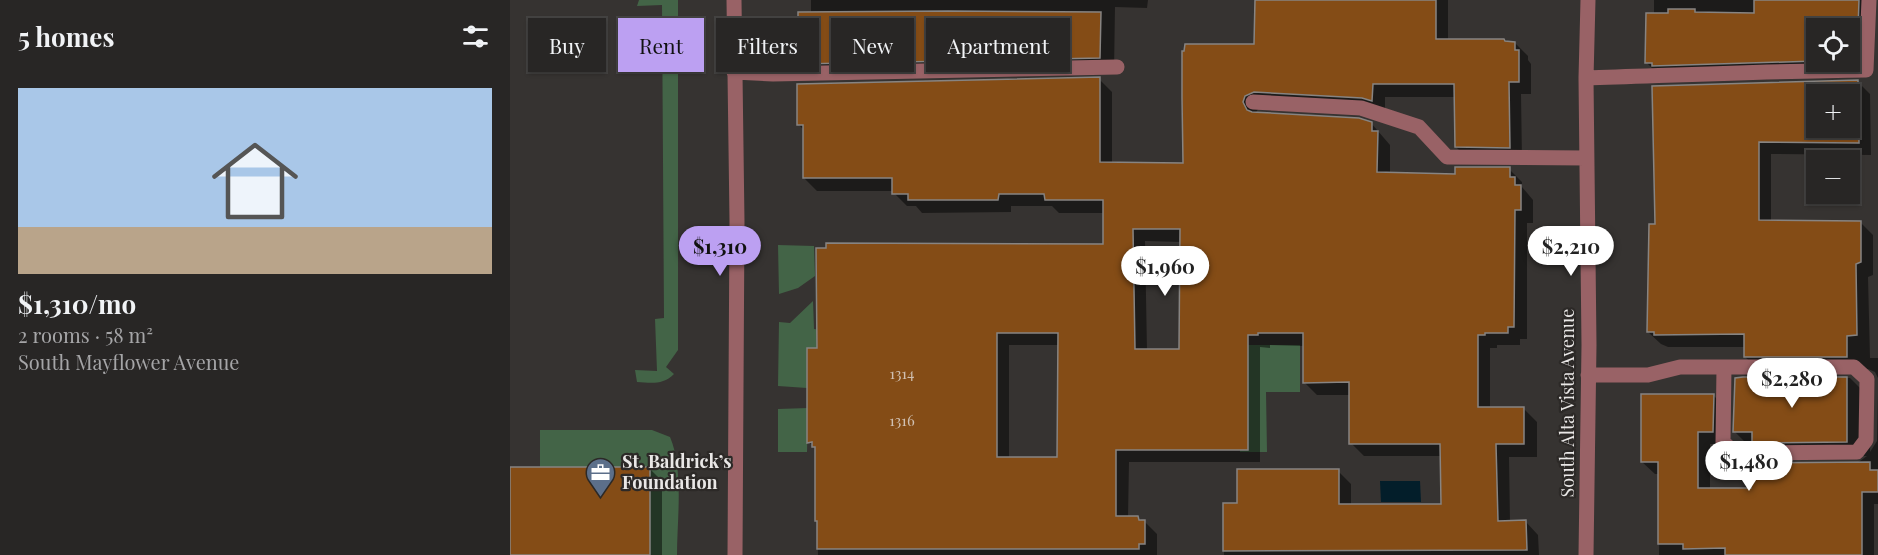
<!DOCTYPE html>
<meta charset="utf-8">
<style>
body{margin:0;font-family:"Playfair Display",serif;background:#343232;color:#f1f3f6;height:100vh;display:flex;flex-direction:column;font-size:22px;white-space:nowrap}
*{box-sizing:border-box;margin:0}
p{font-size:20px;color:#a5a5a7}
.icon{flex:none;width:33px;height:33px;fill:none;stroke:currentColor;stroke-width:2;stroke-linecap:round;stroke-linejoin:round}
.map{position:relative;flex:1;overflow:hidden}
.drawer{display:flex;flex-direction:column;background:#282625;width:510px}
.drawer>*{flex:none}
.hud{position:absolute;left:18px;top:18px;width:570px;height:54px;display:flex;gap:12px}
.buttons{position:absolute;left:1296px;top:18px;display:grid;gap:12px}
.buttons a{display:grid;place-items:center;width:54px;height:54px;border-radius:0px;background:#282625;box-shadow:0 2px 4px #0004,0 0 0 2px #444342;font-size:30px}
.price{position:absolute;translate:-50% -51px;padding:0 14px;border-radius:21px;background:#fff;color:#222;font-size:20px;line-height:39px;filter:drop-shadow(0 2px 3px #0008)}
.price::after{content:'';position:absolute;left:50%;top:36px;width:18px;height:14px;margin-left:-9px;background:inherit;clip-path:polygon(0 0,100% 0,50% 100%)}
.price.selected{background:#bca0f2;color:#111}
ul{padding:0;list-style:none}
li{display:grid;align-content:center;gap:12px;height:318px;padding:0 18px}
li+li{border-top:2px solid #444342}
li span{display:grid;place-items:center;height:186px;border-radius:0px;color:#555}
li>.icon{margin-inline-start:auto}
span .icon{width:108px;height:108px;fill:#fffc;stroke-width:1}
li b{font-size:26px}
h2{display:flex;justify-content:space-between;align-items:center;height:72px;padding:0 18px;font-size:26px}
.chip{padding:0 21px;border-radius:0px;background:#282625;box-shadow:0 2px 4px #0004,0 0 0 2px #444342;font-size:21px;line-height:54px}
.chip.selected{background:#bca0f2;color:#111}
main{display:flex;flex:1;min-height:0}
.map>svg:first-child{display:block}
</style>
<main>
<section class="drawer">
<h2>5 homes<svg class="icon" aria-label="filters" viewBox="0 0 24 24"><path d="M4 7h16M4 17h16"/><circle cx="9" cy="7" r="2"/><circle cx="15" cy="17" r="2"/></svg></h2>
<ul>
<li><span style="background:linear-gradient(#a9c7e8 75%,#b9a48a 0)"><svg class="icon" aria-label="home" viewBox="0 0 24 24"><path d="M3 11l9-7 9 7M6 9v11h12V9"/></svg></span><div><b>$1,310/mo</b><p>2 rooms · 58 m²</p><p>South Mayflower Avenue</p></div></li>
</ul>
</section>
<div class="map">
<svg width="1368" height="555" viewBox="0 0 1368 555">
<rect width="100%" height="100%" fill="#363331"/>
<path fill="#436447" d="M129,0h39v350l-12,17 8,7c-11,11 -22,9 -37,8l-2,-12 22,1 -2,-52 9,-1 -2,-313 -25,1z
M268,245l36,1 1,30 -17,12 -19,6z
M303,301l1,28 8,1 -15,58 -29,-2 1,-64 11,1z
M730,345h60v47h-34l1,60h-27z
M298,408l-1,44h-29v-43z
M30,430h112l18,7c14,33 7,82 7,118h-27v-88h-110z"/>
<path fill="#031e2a" d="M870,481h40l1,21h-40z"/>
<path fill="#0007" fill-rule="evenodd" d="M301,0h337l-1,8 -32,-1 -1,65 -300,6 -15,-15 12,-50z
M747,0h191v40l67,3 13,13v4l3,4v30h-10l1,66h-53l-13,-13v-50h-71v16l-127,-4 -2,4 115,10 19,22v29l66,1 53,-6 13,13v5l11,13v23h-6v116h-7v6h-23v3h-7v61h34l13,13v35h-28l1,65h16l12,13 1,20h-315v-51h15l99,-33 13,13v22h91l-1,-50h-77l-13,-13v-48h-34l-13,-13v-36l-34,-1v3l-10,-1v115h-131l-1,56h10l6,3 13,13v21h-339l-2,-106 -7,-7 9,-92 287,-105v-32h-46l-7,-7h-41v6l-89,1 -6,-7h-9l-13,-13v-2h-77l-13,-13v-48l-5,-5 300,-46 13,13v72h72l72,-118zM635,241l37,1 -1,108h-34zM499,345h51l-1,113h-50z
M1144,0h218l-1,74 -210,3 -14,-14 7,-49zM1306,28h34v34h-34z
M1347,81l13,13 1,61 -100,-1v68l90,1 12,12v40l-5,2 2,81h8v20l-3,-6 -7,-3h-110l-13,-12v-10h-77l-7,-3 -13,-12 8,-106 -2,-139zM1306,94h34v34h-34z
M1340,378l21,21 -1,53 7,-11 1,-46v109h-4v51h-215l1,-81h-5l-13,-12 71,-67 13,13v36h-16v45h43l104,-26 10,-7 -99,1 -19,-11 -15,-15 3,-52z
M0,468l140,1 12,12v74h-152z"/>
<path fill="#844c16" stroke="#878482" stroke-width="1.5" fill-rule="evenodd" d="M745,0h181v39h68l1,2 10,1v8h4v32h-10l1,66 -55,-1 -1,-63h-81l-1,17 -10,-3 -108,-6 -9,4 -2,6 4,8 5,2 107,6 13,4v9h6l-1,41 78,2v-7h55v10h5v8h6v25h-6l-1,117h-6v6h-23v2h-7v72h46v37h-28l2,77 28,-1 1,30 -304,1v-48h14v-34h102v35h102l-1,-60h-91v-62l-46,1v-50h-45v2h-10v115h-132v66h22l1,4h6v24h-6v5h-322v-28h-2v-74h-3v-5l-5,1v-95h10l-1,-100h10v-5l277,1v-44h-58l-1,-6h-45l-1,6h-90v-6h-16v-16h-89v-53h-6v-41l303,-7v85l83,1 -1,-65v-47h2l1,-7h69zM623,229h47l-1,120h-44zM487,333h61l-1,124h-60z
M1244,0h105l-2,60h-7v-32h-34v33l-164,5v-3h-7l1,-50h22v-4h27v3l59,1z
M438,11l153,1 -1,46 -302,6v-52z
M1348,80l1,63 -100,-1v78l102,1v41l-5,2 1,71 -10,1v21h-103v-23l-90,1v-3h-7l2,-108h6l-3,-138zM1306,94h34v34h-34z
M1233,377h104v65l-95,1v-11h-19l2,-54z
M1131,394h73l-1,38h-15v56h53l1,-25 118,-1v8h8v22h-16v63h-137v-7l-42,1v-5h-25v-82h-17z
M0,467h140v88h-140z"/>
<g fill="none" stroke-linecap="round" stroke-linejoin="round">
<path stroke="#996266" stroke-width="15" d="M224,0l3,221 -2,334
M224,72l39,2 344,-7
M1076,78c94,-3 187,-7 280,-8l3,-70
M743,102l108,6 58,19 28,30 139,1
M1078,375h60l32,-8h174l13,12 -1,61 -9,12 -122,1 -12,-11 1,-75
M1076,555l3,-210 -3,-267 2,-78"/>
</g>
<defs>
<symbol id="office-pin" viewBox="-11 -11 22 30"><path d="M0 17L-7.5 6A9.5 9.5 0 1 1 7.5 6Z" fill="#5c6f8a" stroke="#2c2927"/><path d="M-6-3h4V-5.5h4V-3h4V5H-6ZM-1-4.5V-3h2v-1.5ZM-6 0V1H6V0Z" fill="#fff"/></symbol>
</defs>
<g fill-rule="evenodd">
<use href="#office-pin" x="74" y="456" width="33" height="45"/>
</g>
<g text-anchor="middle" stroke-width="4.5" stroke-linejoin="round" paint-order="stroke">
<g font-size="15" fill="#d0c0b2">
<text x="392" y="379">1314</text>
<text x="392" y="426">1316</text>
</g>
<g font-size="18" fill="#e9e7e6" stroke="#2c2927">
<text transform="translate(1058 403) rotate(-90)" y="6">South Alta Vista Avenue</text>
</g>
<g font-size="18" font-weight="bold" fill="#e9e7e6" stroke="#2c2927" text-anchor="start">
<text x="112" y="468">St. Baldrick’s<tspan x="112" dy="21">Foundation</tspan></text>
</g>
</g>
</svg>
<div class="buttons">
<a><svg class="icon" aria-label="locate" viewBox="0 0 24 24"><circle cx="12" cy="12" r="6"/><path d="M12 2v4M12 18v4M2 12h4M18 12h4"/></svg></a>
<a>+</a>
<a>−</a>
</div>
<b class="price selected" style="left:210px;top:277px">$1,310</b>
<b class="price" style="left:1061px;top:277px">$2,210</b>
<b class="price" style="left:655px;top:297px">$1,960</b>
<b class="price" style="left:1282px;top:409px">$2,280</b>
<b class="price" style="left:1239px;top:492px">$1,480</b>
<div class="hud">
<a class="chip">Buy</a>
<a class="chip selected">Rent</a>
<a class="chip">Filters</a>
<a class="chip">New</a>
<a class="chip">Apartment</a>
</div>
</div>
</main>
